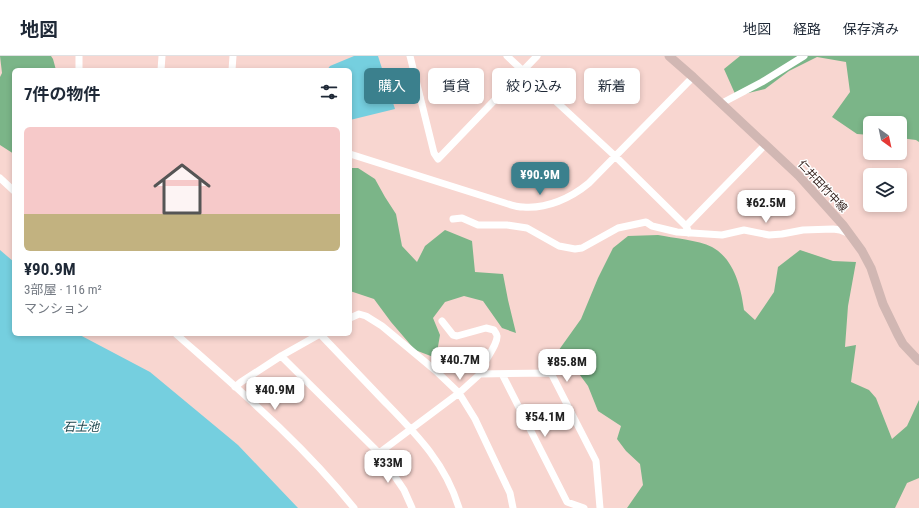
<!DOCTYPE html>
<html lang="ja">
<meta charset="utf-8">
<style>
body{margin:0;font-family:"Roboto Condensed","Noto Sans JP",sans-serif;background:#f6f6f7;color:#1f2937;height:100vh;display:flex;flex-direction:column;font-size:15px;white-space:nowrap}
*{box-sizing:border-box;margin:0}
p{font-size:13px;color:#747a83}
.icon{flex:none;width:22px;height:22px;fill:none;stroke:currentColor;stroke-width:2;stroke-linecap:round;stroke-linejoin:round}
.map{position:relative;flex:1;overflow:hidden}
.drawer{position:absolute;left:12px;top:12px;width:340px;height:268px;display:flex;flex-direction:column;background:#fff;border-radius:6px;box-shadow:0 2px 6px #0003}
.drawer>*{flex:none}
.banner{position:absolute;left:364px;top:12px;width:380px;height:36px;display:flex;gap:8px}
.needle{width:26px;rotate:147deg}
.fabs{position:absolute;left:863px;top:60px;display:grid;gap:8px}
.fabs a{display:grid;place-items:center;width:44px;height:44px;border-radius:6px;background:#fff;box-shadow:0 2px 6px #0003;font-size:20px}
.price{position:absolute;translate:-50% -34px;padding:0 9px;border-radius:8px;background:#fff;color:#222;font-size:13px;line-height:26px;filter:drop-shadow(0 1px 2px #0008)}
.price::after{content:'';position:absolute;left:50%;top:24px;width:12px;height:9px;margin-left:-6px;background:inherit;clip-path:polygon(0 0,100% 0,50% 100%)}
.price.selected{background:#3b808d;color:#fff}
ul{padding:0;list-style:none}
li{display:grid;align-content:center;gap:8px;height:212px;padding:0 12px}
li span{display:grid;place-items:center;height:124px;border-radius:6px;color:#555}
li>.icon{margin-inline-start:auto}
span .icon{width:72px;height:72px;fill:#fffc;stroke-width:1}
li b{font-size:17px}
h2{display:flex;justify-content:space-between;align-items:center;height:48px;padding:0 12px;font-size:17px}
.chip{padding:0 14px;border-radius:6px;background:#fff;box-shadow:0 2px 6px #0003;font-size:14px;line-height:36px}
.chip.selected{background:#3b808d;color:#fff}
header{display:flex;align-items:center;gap:24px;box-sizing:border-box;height:56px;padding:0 20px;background:#fff;border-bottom:1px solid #e0e1e3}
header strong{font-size:19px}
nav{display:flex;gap:22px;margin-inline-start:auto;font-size:14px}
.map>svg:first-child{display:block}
</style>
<header>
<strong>地図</strong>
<nav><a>地図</a><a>経路</a><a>保存済み</a></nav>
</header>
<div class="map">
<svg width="919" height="452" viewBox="0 0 919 452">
<rect width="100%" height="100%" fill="#f8d6d0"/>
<path fill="#7bb588" d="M0,0h51l2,3 3,11h-42v84l-14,-9v-68l2,-4z
M740,0h179v86l-3,-2 -16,-2v-15h-30v12l-13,-1 -25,-17 18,-25 -4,-30 -29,-5 -28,14 -24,18 -29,7 -12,-27z
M350,112h8l17,11 10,18 11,17 6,32 15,16 8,-16 20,-16 27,11 3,31 28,2 5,26 8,33 -14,-5 -19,-27 -19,-5 -19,6 -12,16 7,17 -4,23 -21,-8 -24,-28 -17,-23 -24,-8z
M658,179c15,3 40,5 54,12 22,12 29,40 32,63l11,10 19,-28 4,-25 22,-17 33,11 23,1 -8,44 -3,41 11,-2 -5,37 18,8 7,8 16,41 15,-13 12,-26v78l-12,5 -12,25h-268l16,-23 -3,-21 -14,-13 -9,-12 4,-13 -23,-15 -10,-25 -11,-15 -16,-9 -10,-1 30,-42 17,-41 15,-30 15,-12z"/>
<path fill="#75cfdf" d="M354,0h24l17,53 -45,11v-50h-23l3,-4z
M0,194l14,12v72h64l72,38 88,73 60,63h-298z"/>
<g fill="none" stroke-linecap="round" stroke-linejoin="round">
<path stroke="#fff" stroke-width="7" d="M410,0l24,97 4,6 99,-103
M507,0l108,100 71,70 3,7
M79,14v-14
M161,14l1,-14
M232,14l1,-14
M722,47l40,-21 42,-26
M350,98l155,49c6,2 12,4 18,4 24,2 48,-9 66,-24l104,-106
M0,122l14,13
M453,163l9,-1 16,7h29l20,3 32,18 16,3 7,-1 36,-20 28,-6 6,4 25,6 45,3 22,-5 25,5 13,-1 21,-4 30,-1 7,1 10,4
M686,170l79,-81
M350,262l9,-4 7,2 16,10 54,45 23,22 16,26 25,53 10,21 3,15
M442,265l11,14 4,1 29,-8 8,2c1,2 3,4 3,6 1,9 -15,27 -17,38
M176,278c62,55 126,109 178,174
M320,278c21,22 42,44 63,66 33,34 62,62 76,108
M281,300l98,97 25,37 8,18
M502,318l65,128 17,6
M235,331l6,-5 40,-26 39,-22
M379,397l80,-60 21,-19 71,-1 45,88 4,47"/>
<path stroke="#d1b7b3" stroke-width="9" d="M669,0l24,21 106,99 44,49 19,26 9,17 12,36 15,31 5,9 16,17"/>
</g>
<g text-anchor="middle" stroke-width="3" stroke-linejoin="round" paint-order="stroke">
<g font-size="11" fill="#2b1814" stroke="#fff">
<text transform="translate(823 130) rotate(47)" y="4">仁井田竹中線</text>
</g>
<g font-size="12" font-style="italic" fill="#19434b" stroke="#fff">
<text x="81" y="375">石土池</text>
</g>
</g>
</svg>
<div class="fabs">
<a><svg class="needle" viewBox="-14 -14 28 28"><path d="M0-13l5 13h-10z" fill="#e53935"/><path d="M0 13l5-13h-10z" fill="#747a83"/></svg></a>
<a><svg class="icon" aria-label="layers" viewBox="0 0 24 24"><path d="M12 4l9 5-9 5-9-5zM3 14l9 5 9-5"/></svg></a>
</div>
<b class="price selected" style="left:540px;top:140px">¥90.9M</b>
<b class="price" style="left:766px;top:168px">¥62.5M</b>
<b class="price" style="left:460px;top:325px">¥40.7M</b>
<b class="price" style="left:567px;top:327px">¥85.8M</b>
<b class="price" style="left:275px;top:355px">¥40.9M</b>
<b class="price" style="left:545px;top:382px">¥54.1M</b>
<b class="price" style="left:388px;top:428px">¥33M</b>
<div class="banner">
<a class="chip selected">購入</a>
<a class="chip">賃貸</a>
<a class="chip">絞り込み</a>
<a class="chip">新着</a>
</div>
<section class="drawer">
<h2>7件の物件<svg class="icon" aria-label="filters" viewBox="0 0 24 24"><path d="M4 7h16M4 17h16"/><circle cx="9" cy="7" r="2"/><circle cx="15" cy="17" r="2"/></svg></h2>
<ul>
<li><span style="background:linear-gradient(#f6c9c9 70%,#c2b280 0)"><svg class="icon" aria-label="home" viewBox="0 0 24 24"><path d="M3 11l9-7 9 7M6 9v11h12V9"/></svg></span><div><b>¥90.9M</b><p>3部屋 · 116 m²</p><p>マンション</p></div></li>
</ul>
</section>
</div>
